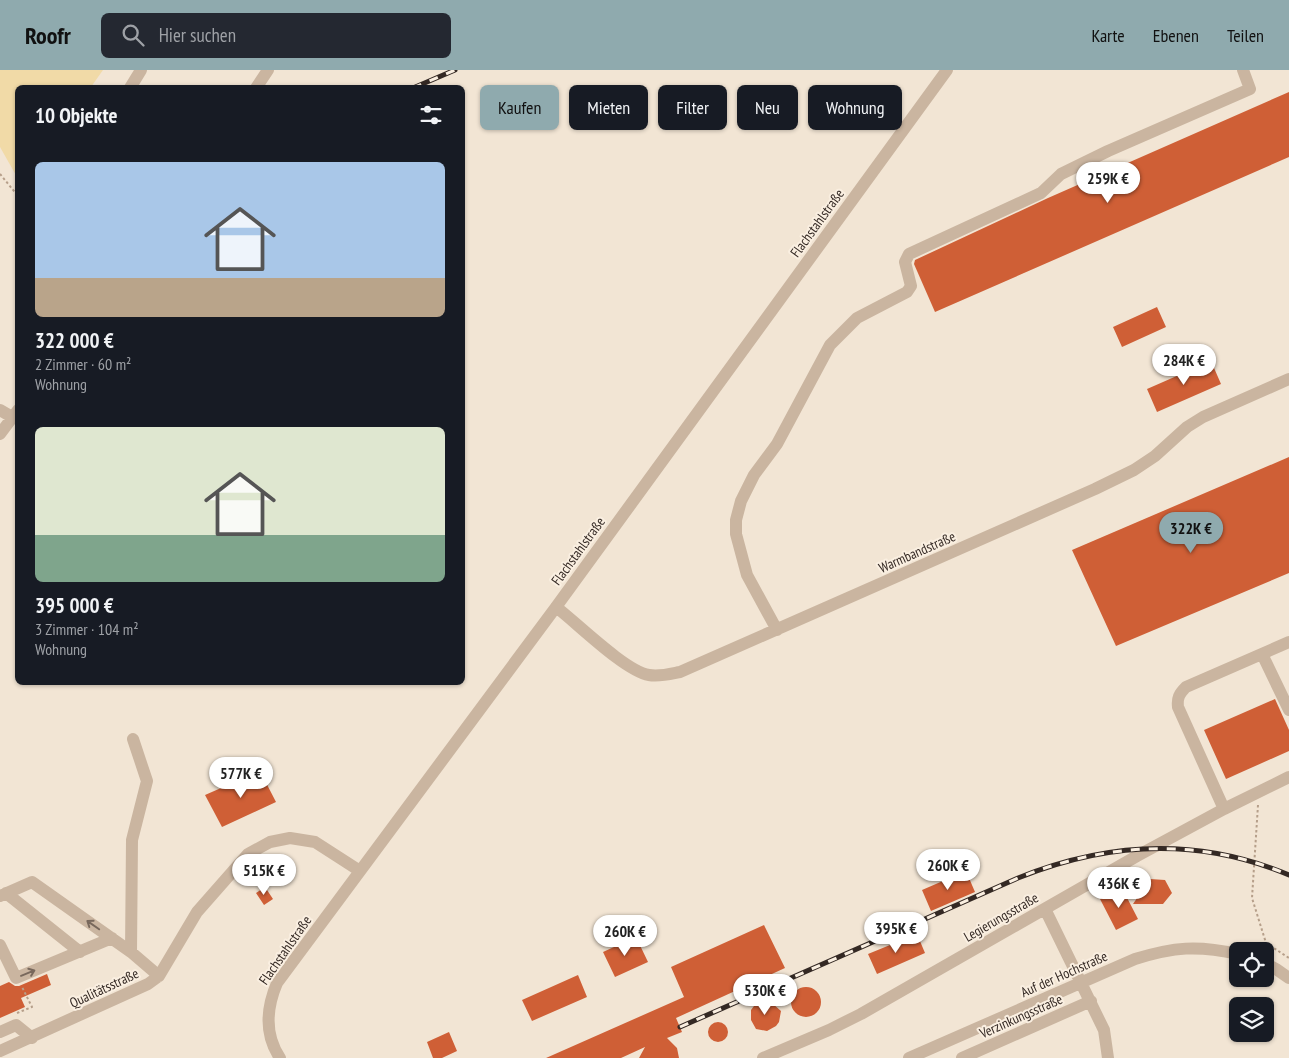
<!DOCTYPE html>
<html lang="de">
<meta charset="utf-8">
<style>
body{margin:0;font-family:"PT Sans Narrow",sans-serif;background:#242831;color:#f1f3f6;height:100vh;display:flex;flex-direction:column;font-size:19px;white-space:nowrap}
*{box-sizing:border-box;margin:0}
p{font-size:16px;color:#9ea1a6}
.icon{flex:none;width:28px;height:28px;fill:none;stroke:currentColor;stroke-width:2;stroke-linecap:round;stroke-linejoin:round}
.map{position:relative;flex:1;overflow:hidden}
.sheet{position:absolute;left:15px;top:15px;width:450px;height:600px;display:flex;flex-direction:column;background:#171b24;border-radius:8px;box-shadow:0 1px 4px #0004}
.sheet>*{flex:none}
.guide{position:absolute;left:480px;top:15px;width:475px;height:45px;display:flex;gap:10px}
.controls{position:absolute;left:1229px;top:872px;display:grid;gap:10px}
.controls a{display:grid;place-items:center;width:45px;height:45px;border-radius:8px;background:#171b24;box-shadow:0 1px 4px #0004;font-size:25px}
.price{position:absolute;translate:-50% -42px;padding:0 11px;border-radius:18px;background:#fff;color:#222;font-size:16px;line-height:32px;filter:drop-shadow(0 1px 2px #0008)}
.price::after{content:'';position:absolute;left:50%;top:30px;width:15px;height:11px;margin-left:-8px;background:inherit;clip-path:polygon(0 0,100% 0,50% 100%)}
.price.on{background:#8faaae;color:#111}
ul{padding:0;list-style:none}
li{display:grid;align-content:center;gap:10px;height:265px;padding:0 20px}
li span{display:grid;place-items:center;height:155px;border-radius:8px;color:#555}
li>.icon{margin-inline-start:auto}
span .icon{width:90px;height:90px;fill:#fffc;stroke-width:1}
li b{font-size:21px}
h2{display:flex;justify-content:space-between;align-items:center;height:60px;padding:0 20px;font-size:21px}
.pill{padding:0 18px;border-radius:8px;background:#171b24;box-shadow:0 1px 4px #0004;font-size:18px;line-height:45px}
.pill.on{background:#8faaae;color:#111}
header{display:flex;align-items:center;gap:30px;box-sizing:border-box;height:70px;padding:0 25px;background:#8faaae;color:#111}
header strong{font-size:24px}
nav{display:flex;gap:28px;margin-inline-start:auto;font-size:18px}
.search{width:350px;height:45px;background:#242831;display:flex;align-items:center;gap:12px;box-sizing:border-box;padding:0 18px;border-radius:8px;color:#9ea1a6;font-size:19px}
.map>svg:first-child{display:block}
</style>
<header>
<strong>Roofr</strong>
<div class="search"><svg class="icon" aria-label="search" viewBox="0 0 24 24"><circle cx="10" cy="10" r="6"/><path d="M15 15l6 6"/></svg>Hier suchen</div>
<nav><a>Karte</a><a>Ebenen</a><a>Teilen</a></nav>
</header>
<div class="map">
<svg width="1289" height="988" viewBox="0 0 1289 988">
<rect width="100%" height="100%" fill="#f2e5d4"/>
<path fill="#f1daa7" d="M0,0h103l-12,17 -73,1 -1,89 -17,-30z"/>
<path fill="#cf5f36" d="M1289,22v65l-354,155 -21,-48 1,-4 133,-62z
M1157,237l9,20 -44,20 -9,-20z
M1211,291l10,23 -64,28 -10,-23z
M1289,387v116l-173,73 -44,-96z
M1275,629l14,31v21l-63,28 -22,-49z
M260,701l16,31 -54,25 -17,-32z
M966,801l9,21 -44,19 -9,-21z
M1150,809l15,1 7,13 -9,11h-30z
M265,817l8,12 -9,6 -8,-12z
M1122,818l16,31 -22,11 -16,-31z
M764,855l21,43 -109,50 6,14 -15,6 10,10 2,10h-40l6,-11 -24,11h-75l138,-61 -13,-30z
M917,864l8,19 -48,21 -9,-20z
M636,867l12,25 -33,15 -12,-25z
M47,904l4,11 -30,13 4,9 -25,11v-32l9,-4 6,4h4z
M578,905l9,22 -55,24 -10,-21z
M791 932a15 15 0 1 1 30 0a15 15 0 1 1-30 0Z
M764,932l9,2 8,7 -2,11 -3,4 -9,5 -11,-2 -5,-9v-10l3,-4z
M708 962a10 10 0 1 1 20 0a10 10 0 1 1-20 0Z
M449,962l8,19 -15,7h-9l-6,-16z"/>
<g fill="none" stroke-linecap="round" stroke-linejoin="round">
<path stroke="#b69f8a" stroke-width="2" stroke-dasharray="2.5 2.5" stroke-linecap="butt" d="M0,104l18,22
M1258,735l-6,93 14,45 23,15
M17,943l15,-6 -10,-20"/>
<path stroke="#cab5a0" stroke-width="12" d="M130,18l11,-18
M256,18l12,-18
M0,340l12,7
M0,364l18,-24
M556,537c21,16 69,64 93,68 10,2 21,-1 31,-3l415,-183 39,-19 21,-14 32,-29 16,-10 86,-38
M777,560l-30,-55 -11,-41v-14l5,-19 13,-26 23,-31 53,-99 27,-27 50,-26 4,-6 -6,-24 4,-8 132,-61 20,-19 47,-23 142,-62 -7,-19
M1262,584l27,56
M1224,739l-46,-102c-1,-9 1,-13 8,-20l103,-45
M6,823l74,59
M0,826l32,-14 99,70 28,24
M1045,839l59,121 4,28
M0,875l16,33 96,-40
M131,882l1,-112 15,-59 -14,-42
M1265,893l11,6 13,9
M0,962l16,-7 16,13
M0,981l148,-67 11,-8 38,-64 51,-58 22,-12 20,-4 25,4 45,29
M280,988c-16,-24 -14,-49 -3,-75l279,-376 391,-537
M763,988l66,-28 32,-16 276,-158 87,-47 65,-32
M909,988l226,-99c39,-12 62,-14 103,-5
M962,988l129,-57"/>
<defs>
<path id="rail" d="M413,18l42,-18
M680,957l338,-149c89,-36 181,-41 271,-3"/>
</defs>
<use href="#rail" stroke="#342924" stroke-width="5"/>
<use href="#rail" stroke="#faefe1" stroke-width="3" stroke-dasharray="9" stroke-linecap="butt"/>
</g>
<defs><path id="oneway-shaft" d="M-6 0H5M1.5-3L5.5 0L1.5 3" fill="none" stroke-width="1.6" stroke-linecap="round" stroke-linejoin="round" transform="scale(1.25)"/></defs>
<g stroke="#78685c">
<use href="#oneway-shaft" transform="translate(93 855) rotate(-145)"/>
<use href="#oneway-shaft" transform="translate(28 903) rotate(-22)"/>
</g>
<g text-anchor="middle" stroke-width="4" stroke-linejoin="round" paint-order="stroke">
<g font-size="14" fill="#342924" stroke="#faefe1">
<text transform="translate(817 153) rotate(-54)" y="5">Flachstahlstraße</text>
<text transform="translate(578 481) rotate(-54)" y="5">Flachstahlstraße</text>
<text transform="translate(917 482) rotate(-24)" y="5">Warmbandstraße</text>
<text transform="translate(1001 847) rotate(-30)" y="5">Legierungsstraße</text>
<text transform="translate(285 880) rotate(-55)" y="5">Flachstahlstraße</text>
<text transform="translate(1064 904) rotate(-24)" y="5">Auf der Hochstraße</text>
<text transform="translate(104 918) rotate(-25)" y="5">Qualitätsstraße</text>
<text transform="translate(1021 946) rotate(-24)" y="5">Verzinkungsstraße</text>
</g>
</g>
</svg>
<div class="controls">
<a><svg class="icon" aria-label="locate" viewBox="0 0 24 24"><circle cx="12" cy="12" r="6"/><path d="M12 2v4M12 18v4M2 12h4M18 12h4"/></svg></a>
<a><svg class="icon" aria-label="layers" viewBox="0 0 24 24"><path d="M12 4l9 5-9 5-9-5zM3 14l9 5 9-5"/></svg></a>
</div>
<b class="price" style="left:1108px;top:134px">259K €</b>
<b class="price" style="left:1184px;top:316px">284K €</b>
<b class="price on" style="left:1191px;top:484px">322K €</b>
<b class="price" style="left:241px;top:729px">577K €</b>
<b class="price" style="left:948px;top:821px">260K €</b>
<b class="price" style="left:264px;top:826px">515K €</b>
<b class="price" style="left:1119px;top:839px">436K €</b>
<b class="price" style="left:896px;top:884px">395K €</b>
<b class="price" style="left:625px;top:887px">260K €</b>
<b class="price" style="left:765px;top:946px">530K €</b>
<div class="guide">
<a class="pill on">Kaufen</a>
<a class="pill">Mieten</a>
<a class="pill">Filter</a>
<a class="pill">Neu</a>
<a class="pill">Wohnung</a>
</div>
<section class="sheet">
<h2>10 Objekte<svg class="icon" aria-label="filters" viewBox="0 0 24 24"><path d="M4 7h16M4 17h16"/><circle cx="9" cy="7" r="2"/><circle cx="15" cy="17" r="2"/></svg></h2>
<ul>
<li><span style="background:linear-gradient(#a9c7e8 75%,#b9a48a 0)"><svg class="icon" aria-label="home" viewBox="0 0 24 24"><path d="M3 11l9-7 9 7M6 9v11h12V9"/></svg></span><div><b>322 000 €</b><p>2 Zimmer · 60 m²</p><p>Wohnung</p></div></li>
<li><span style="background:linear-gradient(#dfe7d0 70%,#7fa58c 0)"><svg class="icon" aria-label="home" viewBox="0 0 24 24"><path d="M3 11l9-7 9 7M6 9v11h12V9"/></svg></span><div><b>395 000 €</b><p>3 Zimmer · 104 m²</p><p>Wohnung</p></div></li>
</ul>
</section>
</div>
